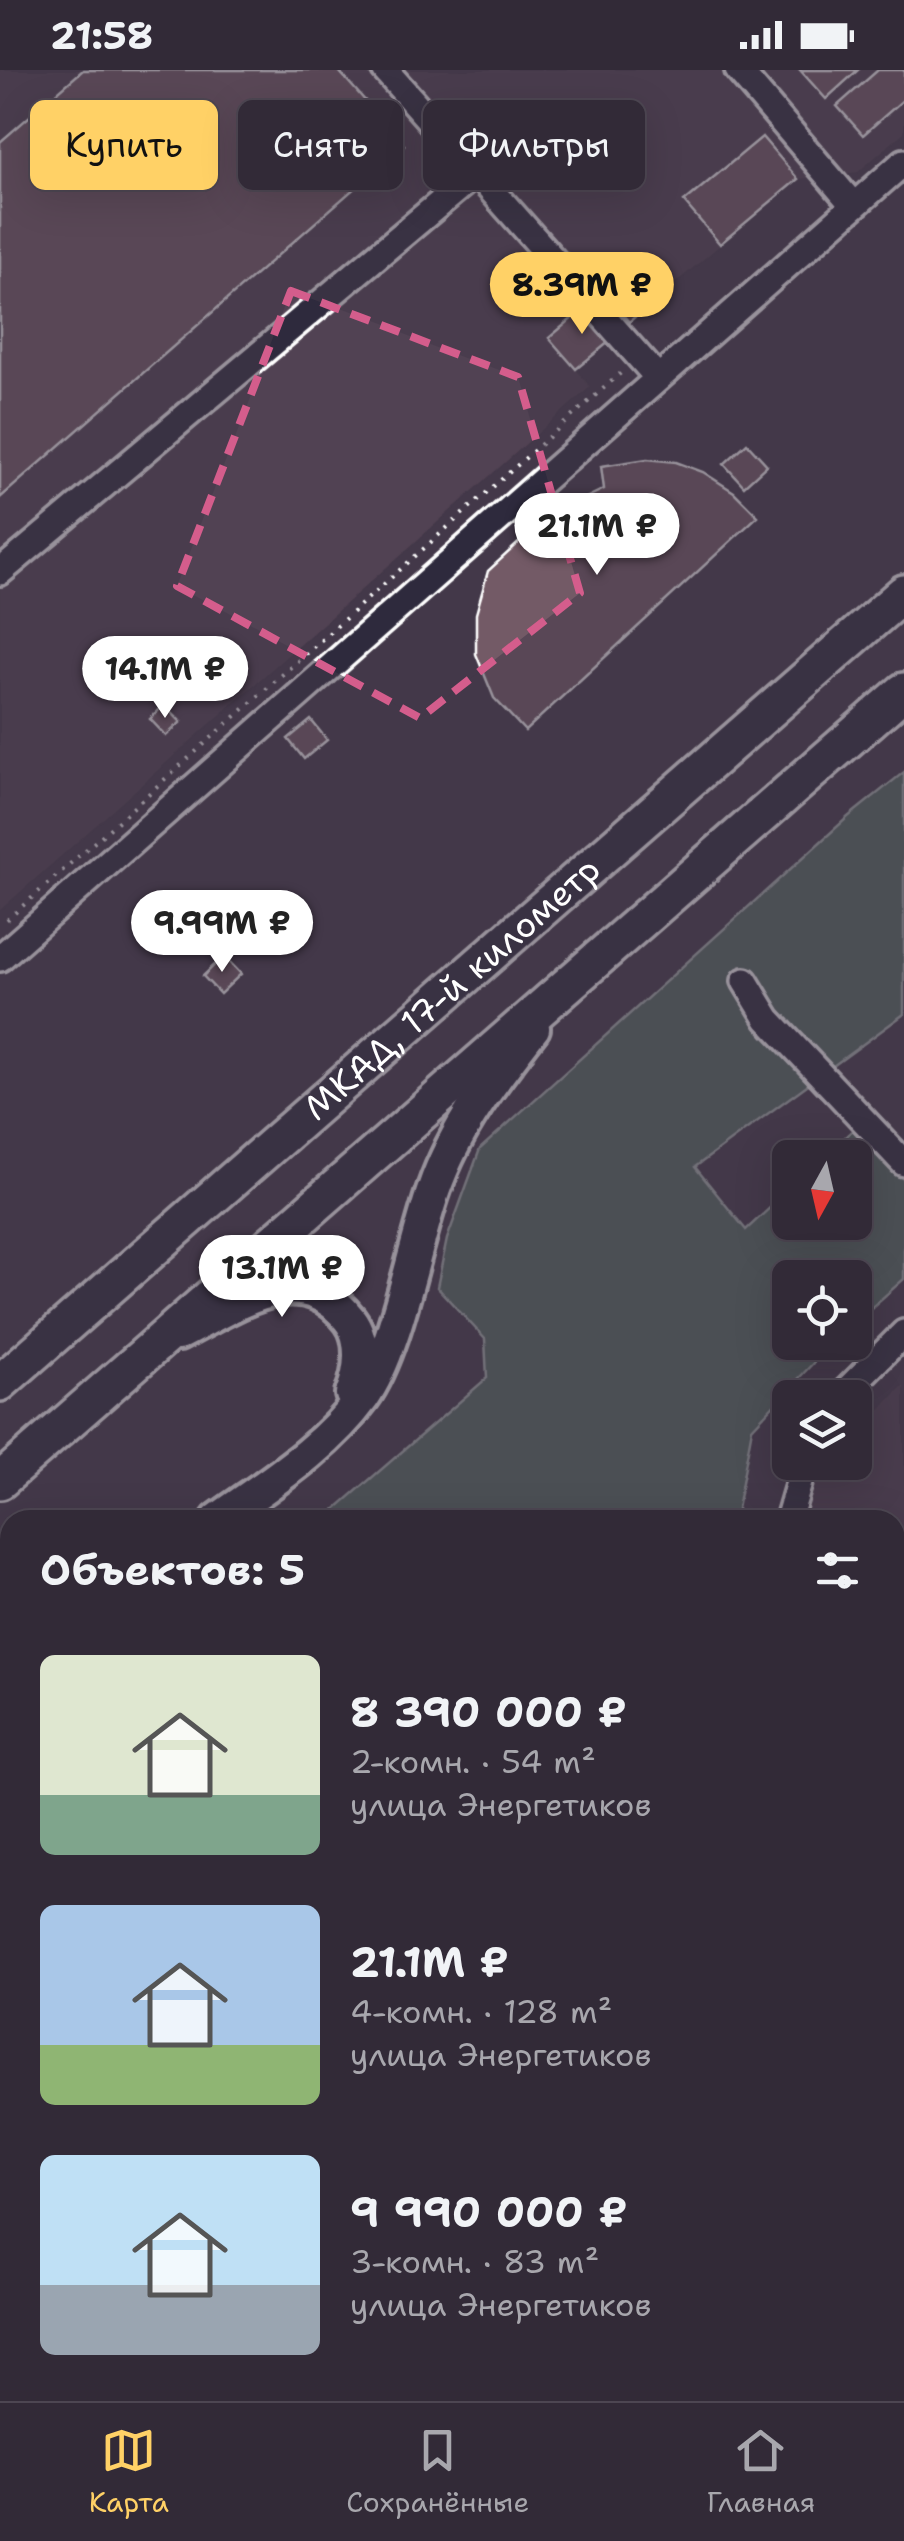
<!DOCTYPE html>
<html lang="ru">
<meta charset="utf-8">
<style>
body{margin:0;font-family:"Shantell Sans",sans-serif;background:#3a323f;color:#f1f3f6;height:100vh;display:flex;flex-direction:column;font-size:38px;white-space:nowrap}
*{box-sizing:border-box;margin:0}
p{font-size:32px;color:#a8a7ad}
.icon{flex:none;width:55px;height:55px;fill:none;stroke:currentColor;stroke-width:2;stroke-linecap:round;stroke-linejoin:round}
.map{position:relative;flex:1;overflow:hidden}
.side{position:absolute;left:0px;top:1440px;width:905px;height:892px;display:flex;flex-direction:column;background:#322a37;border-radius:30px 30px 0 0;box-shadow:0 10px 40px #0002,0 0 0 2px #4d4652}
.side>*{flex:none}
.top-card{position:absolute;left:30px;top:30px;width:845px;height:90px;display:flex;gap:20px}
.needle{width:65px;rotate:188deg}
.fabs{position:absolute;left:772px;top:1070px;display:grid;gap:20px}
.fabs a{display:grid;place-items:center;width:100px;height:100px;border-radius:15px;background:#322a37;box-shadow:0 10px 40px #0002,0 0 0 2px #4d4652;font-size:50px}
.price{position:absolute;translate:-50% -85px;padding:0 22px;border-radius:35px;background:#fff;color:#222;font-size:32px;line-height:65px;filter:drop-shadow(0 2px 5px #0008)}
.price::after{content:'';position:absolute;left:50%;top:60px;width:30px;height:22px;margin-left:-15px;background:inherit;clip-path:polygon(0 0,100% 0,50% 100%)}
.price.active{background:#ffd166;color:#111}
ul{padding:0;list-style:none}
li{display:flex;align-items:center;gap:30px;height:250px;padding:0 40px}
li span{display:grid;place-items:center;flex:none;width:280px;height:200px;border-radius:15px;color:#555}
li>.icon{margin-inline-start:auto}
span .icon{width:120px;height:120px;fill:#fffc;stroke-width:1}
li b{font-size:42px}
h2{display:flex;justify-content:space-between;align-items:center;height:120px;padding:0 40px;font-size:42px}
.chip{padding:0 35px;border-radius:15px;background:#322a37;box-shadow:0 10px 40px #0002,0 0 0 2px #4d4652;font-size:35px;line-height:90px}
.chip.active{background:#ffd166;color:#111}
.status{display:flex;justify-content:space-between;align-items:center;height:70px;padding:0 50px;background:#322a37;direction:ltr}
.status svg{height:28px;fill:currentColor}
.tabs{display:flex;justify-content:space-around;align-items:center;height:140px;border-top:2px solid #4d4652;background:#322a37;font-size:28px;color:#a8a7ad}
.tabs a{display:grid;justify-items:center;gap:5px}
.tabs .active{color:#ffd166}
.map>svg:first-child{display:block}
</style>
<div class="status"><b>21:58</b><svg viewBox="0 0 49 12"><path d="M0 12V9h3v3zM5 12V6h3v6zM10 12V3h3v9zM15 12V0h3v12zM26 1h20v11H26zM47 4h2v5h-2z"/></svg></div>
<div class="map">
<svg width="904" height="2331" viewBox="0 0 904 2331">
<rect width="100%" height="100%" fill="#433849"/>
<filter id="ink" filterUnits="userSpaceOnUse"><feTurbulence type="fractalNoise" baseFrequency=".01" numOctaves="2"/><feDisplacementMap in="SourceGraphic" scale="20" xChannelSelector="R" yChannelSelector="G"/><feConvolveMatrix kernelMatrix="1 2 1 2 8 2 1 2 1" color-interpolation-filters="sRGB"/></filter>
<g filter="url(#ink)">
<path fill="#514252" d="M0,0h904v62l-46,40 -60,7 -169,143 -53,47 14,18 -590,523z
M904,1315v1010l-17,-2 8,-1v-872h-95l9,-37 20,-20 26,-1v-27z"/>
<path fill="#566a63" stroke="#aab4b1" stroke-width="2.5" d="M904,702v242l-209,153 51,63 44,-41v33h65v-64l-32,-1 34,-31 47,49v104l-49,43v-44h-65v64l42,1 -80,85 -17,92h-412l164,-142 -2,-39 -48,-52 10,-48 33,-90 368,-332z
M10,1721v290l-10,9v-290z"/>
<path fill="#735a66" stroke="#fff" stroke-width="2.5" d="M83,0h255l66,75 -404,353v-356z
M800,0h58l-32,29z
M878,0h26v29l-41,36 -26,-29z
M762,67l36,42 -78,65 -36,-42z
M638,190l27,31 -36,31 -27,-32z
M588,235l27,32 -39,32 -27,-31z
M747,373l20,22 -23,21 -20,-22z
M647,389l29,3 27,10 31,20 24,24 -233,215 -31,-33 -18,-44v-40l12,-43 59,-54 57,-28 -3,-23z
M164,635l17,17 -15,14 -16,-17z
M311,650l16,20 -23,19 -16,-20z
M224,886l17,18 -21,20 -17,-18z
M0,2163l10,1v65l-10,-2z
M895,2210l9,1v73l-9,-1z"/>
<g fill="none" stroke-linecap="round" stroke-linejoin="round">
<defs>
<path id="minor" d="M385,0l273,308
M738,0l116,136
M0,502l476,-399
M0,888l904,-796
M745,911l23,38 136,144
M839,1328l65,-65
M788,1450l17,-58
M0,2067l10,-8
M895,2302l9,1
M636,2322v9"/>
<path id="major" d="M178,1264c56,-28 122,-79 172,-14 15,20 11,52 2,74
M218,1450c51,-37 107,-71 145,-123 34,-48 50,-149 71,-208 21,-61 60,-111 99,-161
M0,1614l10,-8"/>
<g id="highway">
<path id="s1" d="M0,1313l904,-790"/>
<path d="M0,1411l904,-790"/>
</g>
</defs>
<use href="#minor" stroke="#fff" stroke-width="32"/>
<use href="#major" stroke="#fff" stroke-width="40"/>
<use href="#highway" stroke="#fff" stroke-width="42"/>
<path stroke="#fff" stroke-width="4" stroke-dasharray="2.5 8" stroke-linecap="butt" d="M7,850l616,-549
M465,2331l3,-9"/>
<use href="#minor" stroke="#2f2a3d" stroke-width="25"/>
<use href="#major" stroke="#2f2a3d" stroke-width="32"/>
<use href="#highway" stroke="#2f2a3d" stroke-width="35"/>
</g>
</g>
<path d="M0 0H904V2331H0ZM291,221l227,86 62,216 -160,125 -243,-132z" fill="#433849" fill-opacity=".55" fill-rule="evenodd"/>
<path fill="none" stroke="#d45d8c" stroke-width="8" stroke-dasharray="20 12" stroke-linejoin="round" d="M291,221l227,86 62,216 -160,125 -243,-132z"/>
<g text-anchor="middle" stroke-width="9" stroke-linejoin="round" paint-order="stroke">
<g font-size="35" fill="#fff" stroke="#2f2a3d">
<text dy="12" stroke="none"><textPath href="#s1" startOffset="600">МКАД, 17-й километр</textPath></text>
</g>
</g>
</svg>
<div class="fabs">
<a><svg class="needle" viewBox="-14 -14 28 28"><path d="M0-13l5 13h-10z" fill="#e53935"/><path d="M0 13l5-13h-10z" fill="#a8a7ad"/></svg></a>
<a><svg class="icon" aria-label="locate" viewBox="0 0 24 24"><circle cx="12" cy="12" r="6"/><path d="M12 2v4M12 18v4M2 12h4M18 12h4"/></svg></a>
<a><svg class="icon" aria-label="layers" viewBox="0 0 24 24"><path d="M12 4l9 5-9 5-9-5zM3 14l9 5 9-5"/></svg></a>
</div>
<b class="price active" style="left:582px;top:267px">8.39M ₽</b>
<b class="price" style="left:597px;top:508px">21.1M ₽</b>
<b class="price" style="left:165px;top:651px">14.1M ₽</b>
<b class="price" style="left:222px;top:905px">9.99M ₽</b>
<b class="price" style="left:282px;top:1250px">13.1M ₽</b>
<div class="top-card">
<a class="chip active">Купить</a>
<a class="chip">Снять</a>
<a class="chip">Фильтры</a>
</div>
<section class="side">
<h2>Объектов: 5<svg class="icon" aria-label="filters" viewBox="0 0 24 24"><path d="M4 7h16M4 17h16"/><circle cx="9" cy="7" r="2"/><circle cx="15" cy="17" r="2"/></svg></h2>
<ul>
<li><span style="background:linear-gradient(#dfe7d0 70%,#7fa58c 0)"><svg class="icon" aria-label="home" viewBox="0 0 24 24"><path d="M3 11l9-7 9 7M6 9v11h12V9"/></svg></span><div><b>8 390 000 ₽</b><p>2-комн. · 54 m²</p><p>улица Энергетиков</p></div></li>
<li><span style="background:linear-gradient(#a9c7e8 70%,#8fb573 0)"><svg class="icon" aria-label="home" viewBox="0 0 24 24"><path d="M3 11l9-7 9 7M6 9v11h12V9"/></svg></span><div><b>21.1M ₽</b><p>4-комн. · 128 m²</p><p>улица Энергетиков</p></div></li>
<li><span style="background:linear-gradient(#bfe0f5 65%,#9aa5b1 0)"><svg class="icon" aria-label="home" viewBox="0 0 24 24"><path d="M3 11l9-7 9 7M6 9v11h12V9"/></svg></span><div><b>9 990 000 ₽</b><p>3-комн. · 83 m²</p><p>улица Энергетиков</p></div></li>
</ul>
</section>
</div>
<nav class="tabs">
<a class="active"><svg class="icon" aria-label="map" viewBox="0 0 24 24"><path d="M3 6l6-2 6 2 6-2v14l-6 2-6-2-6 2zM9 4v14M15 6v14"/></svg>Карта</a>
<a><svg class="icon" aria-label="saved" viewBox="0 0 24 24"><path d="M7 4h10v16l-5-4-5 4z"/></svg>Сохранённые</a>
<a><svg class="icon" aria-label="home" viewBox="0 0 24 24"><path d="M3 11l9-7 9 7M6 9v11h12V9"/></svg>Главная</a>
</nav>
